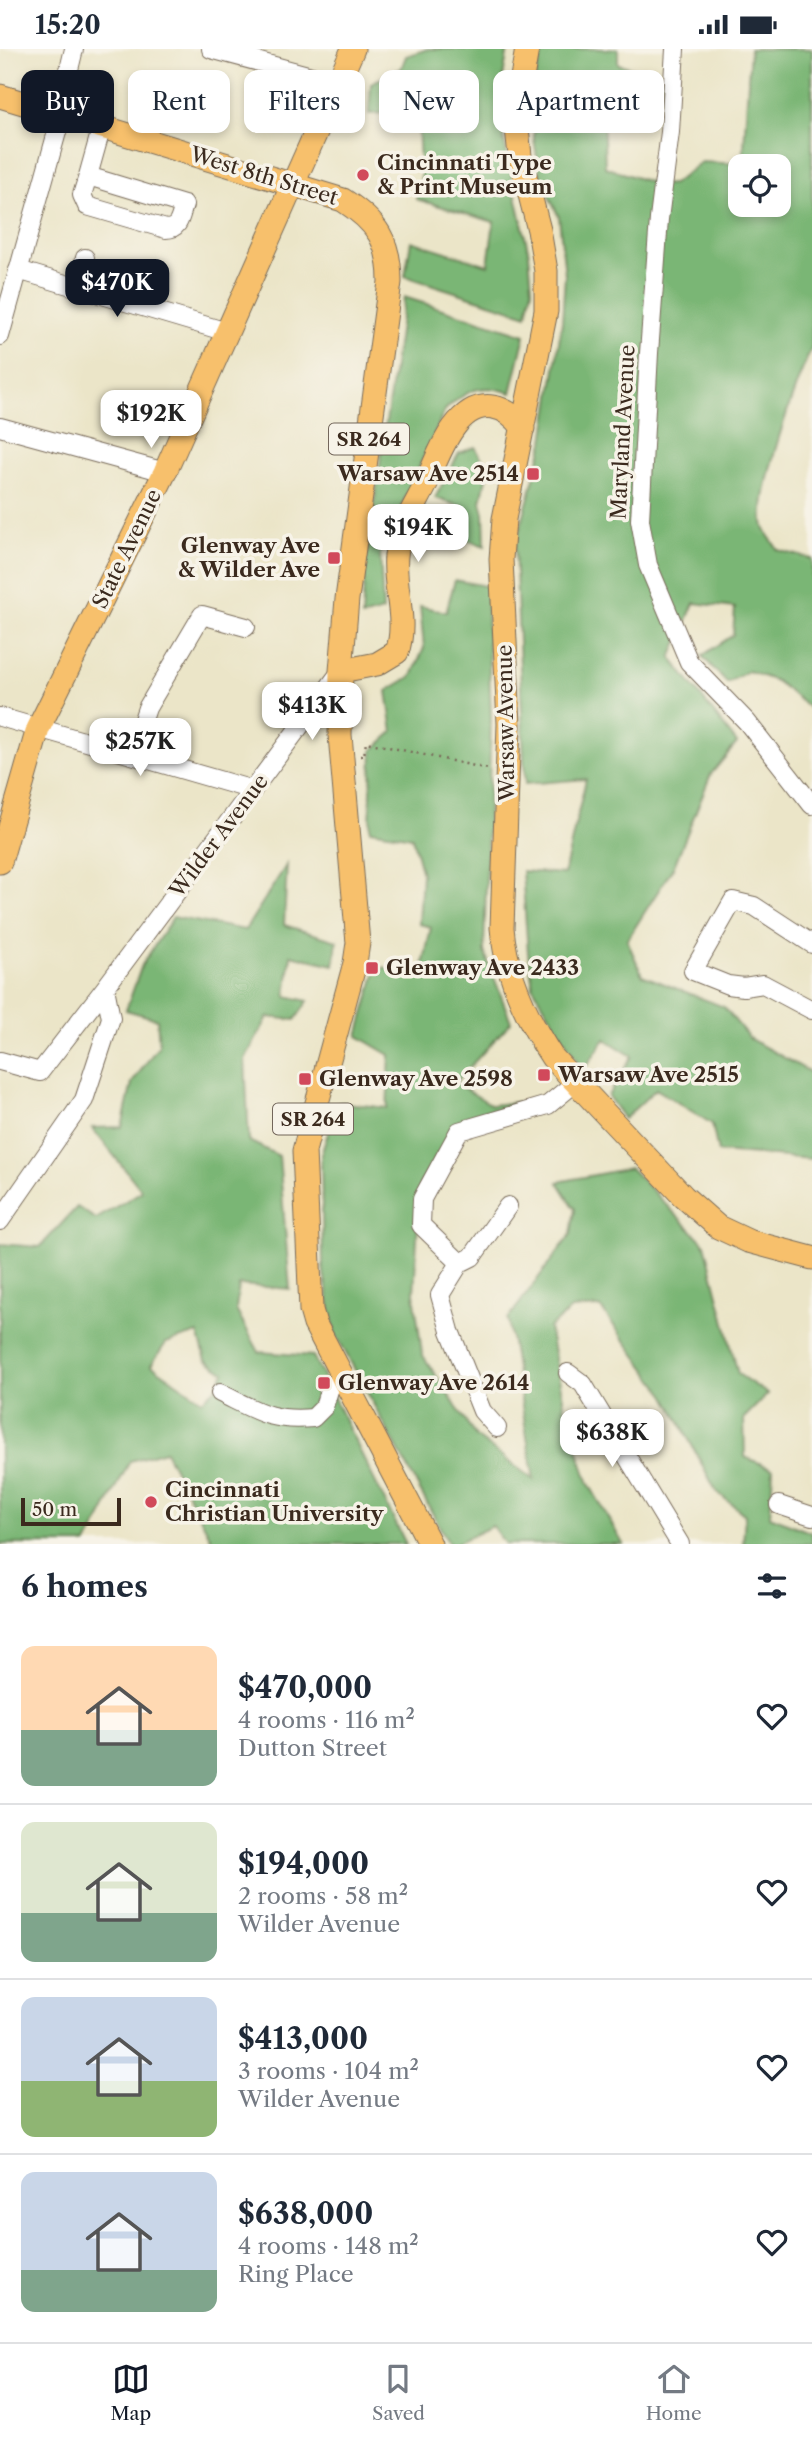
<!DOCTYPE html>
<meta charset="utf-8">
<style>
body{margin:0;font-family:"Libre Caslon Text",serif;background:#f2f2f3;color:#1f2937;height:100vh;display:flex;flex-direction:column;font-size:26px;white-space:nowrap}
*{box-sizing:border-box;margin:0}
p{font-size:23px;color:#747a83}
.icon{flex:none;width:38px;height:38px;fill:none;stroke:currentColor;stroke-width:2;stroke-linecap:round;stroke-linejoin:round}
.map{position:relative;height:1495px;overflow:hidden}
.sheet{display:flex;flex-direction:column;background:#fff;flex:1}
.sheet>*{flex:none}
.hud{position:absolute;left:21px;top:21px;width:770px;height:63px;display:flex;gap:14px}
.buttons{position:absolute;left:728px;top:105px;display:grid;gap:14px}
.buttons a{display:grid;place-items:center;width:63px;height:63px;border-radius:14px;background:#fff;box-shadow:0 4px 10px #0003;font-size:35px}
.scale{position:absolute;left:21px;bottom:18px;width:100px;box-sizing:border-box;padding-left:7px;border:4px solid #3b2a1e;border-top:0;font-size:19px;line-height:24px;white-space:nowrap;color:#3b2a1e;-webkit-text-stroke:5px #f7f3e8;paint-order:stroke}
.price{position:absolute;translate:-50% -60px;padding:0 16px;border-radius:14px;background:#fff;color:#222;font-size:23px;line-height:46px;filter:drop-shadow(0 2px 4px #0008)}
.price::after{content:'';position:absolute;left:50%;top:42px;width:21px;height:16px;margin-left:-10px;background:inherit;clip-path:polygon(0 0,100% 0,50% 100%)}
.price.current{background:#111827;color:#fff}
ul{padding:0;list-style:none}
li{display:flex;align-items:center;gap:21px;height:175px;padding:0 21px}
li+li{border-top:2px solid #e0e1e3}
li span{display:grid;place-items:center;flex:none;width:196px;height:140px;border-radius:14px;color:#555}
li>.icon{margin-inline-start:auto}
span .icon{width:84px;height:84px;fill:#fffc;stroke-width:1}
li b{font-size:30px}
h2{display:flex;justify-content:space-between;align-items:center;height:84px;padding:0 21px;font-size:30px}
.chip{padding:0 24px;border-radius:14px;background:#fff;box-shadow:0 4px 10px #0003;font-size:24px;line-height:63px}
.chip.current{background:#111827;color:#fff}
.status{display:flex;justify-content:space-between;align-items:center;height:49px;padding:0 35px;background:#fff;direction:ltr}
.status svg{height:19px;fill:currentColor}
.dock{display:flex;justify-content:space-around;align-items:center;height:98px;border-top:2px solid #e0e1e3;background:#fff;font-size:19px;color:#747a83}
.dock a{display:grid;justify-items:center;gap:4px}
.dock .current{color:#111827}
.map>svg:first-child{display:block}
</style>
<div class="status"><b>15:20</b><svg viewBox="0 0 49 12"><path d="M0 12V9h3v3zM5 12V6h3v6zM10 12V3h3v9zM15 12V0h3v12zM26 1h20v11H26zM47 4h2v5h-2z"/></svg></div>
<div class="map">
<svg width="812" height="1495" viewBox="0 0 812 1495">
<rect width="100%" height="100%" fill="#f7f3e8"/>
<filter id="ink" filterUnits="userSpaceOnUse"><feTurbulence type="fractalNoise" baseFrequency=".0143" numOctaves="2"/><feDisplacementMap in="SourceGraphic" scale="14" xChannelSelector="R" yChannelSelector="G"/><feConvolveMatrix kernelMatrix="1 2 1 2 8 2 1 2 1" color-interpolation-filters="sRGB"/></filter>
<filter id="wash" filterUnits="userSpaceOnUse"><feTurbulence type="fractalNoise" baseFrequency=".00686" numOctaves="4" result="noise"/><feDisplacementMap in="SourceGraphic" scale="28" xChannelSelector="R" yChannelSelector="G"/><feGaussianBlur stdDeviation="1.57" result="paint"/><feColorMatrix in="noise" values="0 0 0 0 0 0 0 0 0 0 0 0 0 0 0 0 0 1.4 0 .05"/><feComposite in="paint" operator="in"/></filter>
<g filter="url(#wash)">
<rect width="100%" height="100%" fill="#ebe5c8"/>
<path fill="#7ab674" stroke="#5a7049" stroke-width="2" fill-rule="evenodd" d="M428,0h80l-7,40 3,52 25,113 3,35 -5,26 -122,-39 6,-35 77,24 6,-43 -78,-23 5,-18 -3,-56 -28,-12 -21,1 2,-31 30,-14 5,-13z
M543,0h75v15l44,12v22l-60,-14 3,83 53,18 15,-1 28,-22 42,2 7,-115h62v298c-15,33 -57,148 -48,180 2,7 10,16 14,23l34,9v151l-36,-29 -28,-10 -21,12 -25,-27 31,-21 2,-27 -41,-5 -23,55 66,85 -26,31 -37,92 -47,74 15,35 82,32 26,32 62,34v86l-94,-7 -6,-28 -56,-35 -32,30 -16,-23 24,-40 -27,-17 -22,32 -50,-84 -5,-34 -6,-82 42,3 22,-95 -61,5 -10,-237 29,-105 18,-120 3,-47 -6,-58 -18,-37 -7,-40v-57zM740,117h39v39h-39z
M404,248l121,38 -14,58c-30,-11 -44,-3 -66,17l-65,143 3,58 -21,6 3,-49z
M475,398l13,22 -7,33 3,11 1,33 -29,-10 7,-29 -28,-9 24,-45z
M455,531l31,6 5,132 -7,233 27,71 -56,61 37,22 27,-3 -66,28 -33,54 -6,109 8,61 54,83 58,43 -26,-161 63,-85 4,-25 -17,-27 72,-14 75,76 33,130 30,20 -24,24 1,39 28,12 -3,47 42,17v11h-69l2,-29 -29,-24 -50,-95 -66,-89 -29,2 -22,19 18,91 22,65 34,60h-118l-13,-18 -37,18h-6l-114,-211 -12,-65 -2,-113 17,-53 49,6 3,-53 -32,-19 19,-69 45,4 9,-44 -12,-3 3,-50 -10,-37 -42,-7 2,-79 21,-19 -6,-41 25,-15 12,-28 -4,-42 26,6z
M287,815l-3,61 53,16 -3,24 -43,-10 -5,41 22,5 -13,19 -27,-3 -23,42 4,82 30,15 11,133 -51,-4 -3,25 23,42 54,4 93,188h-192l-49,-93 -35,10 -43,83h-87v-300l40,3 37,-40 19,12 46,-28 -50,-63 30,-1 10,-44 27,-38 -2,-26 -31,-9 16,-45 31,-48 72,13zM198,1284l8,27 18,12 -8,16 -14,12 -51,-35 15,-22z"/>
</g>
<g filter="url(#ink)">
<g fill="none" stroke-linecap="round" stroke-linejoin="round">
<defs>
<path id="minor" d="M211,0l126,34
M675,0l-5,83 -11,87 -10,134 -9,167 8,45 41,97 58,60 65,83
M88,127l-6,19 5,11 79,23c14,0 14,-13 18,-24l-96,-29 14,-50
M18,221l209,62
M77,238l8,-29
M0,287l62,-222 1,-20 11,-45
M0,378l165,45
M0,668l253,73
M131,706l16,-47 55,-93 44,12
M812,895l-58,-38 -21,-5 -40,70 35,14 16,2 19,-3 49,26
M0,1012l40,11 65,-84 236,-317
M0,1172l84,-121 27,-82 -6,-30
M460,1214l-39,-38 1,-26 37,-68 89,-26 28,-23
M568,1324l15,11 97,160
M220,1344c37,18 51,29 93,25l11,-11 6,-20 13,-7
M497,1379l-15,-17 -32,-80 -10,-36 20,-32 12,-6 36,-51
M779,1456l33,11"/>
<path id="major" d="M527,0l-10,57v22l3,28 19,74 7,41v40l-42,208 -3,40 8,165 -7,204c4,46 25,91 50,129l131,139 35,31 30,14 64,17
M0,47l343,104c34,22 47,41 47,82l-43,317 -6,72 -1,64 18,208 -3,20 -51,188 7,159 4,14 115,220
M341,622l36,-7 20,-12c11,-32 -4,-64 -1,-96 2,-24 18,-48 29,-70 12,-27 30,-85 68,-79 13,2 23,11 30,21
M0,813l38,-133 127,-257 188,-423"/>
</defs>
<use href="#minor" stroke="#796b5a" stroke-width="20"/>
<use href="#major" stroke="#796b5a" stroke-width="25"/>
<path stroke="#796b5a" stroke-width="2.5" stroke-dasharray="2 5" stroke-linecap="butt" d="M360,707h4l2,-14 122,27"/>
<use href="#minor" stroke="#fff" stroke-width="18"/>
<use href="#major" stroke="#f7c06c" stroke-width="23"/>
</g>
</g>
<g fill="#d1495b" stroke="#f7f3e8" stroke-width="2.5">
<circle cx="363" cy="126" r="7"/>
<rect x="526" y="418" width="14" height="14" rx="3.5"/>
<rect x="327" y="502" width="14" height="14" rx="3.5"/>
<rect x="365" y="912" width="14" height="14" rx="3.5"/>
<rect x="537" y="1019" width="14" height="14" rx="3.5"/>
<rect x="298" y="1023" width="14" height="14" rx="3.5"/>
<rect x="317" y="1327" width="14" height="14" rx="3.5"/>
<circle cx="151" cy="1453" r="7"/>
</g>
<g text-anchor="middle" stroke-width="7" stroke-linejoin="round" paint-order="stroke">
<g fill="#f7f3e8" stroke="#73665b" stroke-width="2">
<rect x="329" y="374.5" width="80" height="31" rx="5"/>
<rect x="273" y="1054.5" width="80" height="31" rx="5"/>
</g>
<g font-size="19" font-weight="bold" fill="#3b2a1e">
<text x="369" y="397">SR 264</text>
<text x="313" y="1077">SR 264</text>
</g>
<g font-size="21" font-weight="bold" fill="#3b2a1e" stroke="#f7f3e8" text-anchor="start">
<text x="377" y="121">Cincinnati Type<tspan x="377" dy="24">&amp; Print Museum</tspan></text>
<text x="519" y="432" text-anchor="end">Warsaw Ave 2514</text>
<text x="320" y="504" text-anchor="end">Glenway Ave<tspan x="320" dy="24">&amp; Wilder Ave</tspan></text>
<text x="386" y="926">Glenway Ave 2433</text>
<text x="558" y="1033">Warsaw Ave 2515</text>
<text x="319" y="1037">Glenway Ave 2598</text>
<text x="338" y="1341">Glenway Ave 2614</text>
<text x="165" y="1448">Cincinnati<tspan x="165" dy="24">Christian University</tspan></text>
</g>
<g font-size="21" fill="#3b2a1e" stroke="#f7f3e8">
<text transform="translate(264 127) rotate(17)" y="7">West 8th Street</text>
<text transform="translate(623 383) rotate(-87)" y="7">Maryland Avenue</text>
<text transform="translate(127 500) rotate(-64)" y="7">State Avenue</text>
<text transform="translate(506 674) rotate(-91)" y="7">Warsaw Avenue</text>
<text transform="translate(219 787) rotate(-53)" y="7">Wilder Avenue</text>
</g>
</g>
</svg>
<div class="buttons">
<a><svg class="icon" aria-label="locate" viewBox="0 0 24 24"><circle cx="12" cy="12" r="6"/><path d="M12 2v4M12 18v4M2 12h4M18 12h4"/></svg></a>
</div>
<div class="scale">50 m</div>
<b class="price current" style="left:117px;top:270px">$470K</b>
<b class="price" style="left:151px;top:401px">$192K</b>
<b class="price" style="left:418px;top:515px">$194K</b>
<b class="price" style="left:312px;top:693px">$413K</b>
<b class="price" style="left:140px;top:729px">$257K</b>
<b class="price" style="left:612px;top:1420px">$638K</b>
<div class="hud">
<a class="chip current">Buy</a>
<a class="chip">Rent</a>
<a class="chip">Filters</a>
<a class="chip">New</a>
<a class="chip">Apartment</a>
</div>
</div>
<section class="sheet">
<h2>6 homes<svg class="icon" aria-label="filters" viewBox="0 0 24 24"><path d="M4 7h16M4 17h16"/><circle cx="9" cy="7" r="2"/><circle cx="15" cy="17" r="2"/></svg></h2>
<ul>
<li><span style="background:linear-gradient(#ffd9b3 60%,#7fa58c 0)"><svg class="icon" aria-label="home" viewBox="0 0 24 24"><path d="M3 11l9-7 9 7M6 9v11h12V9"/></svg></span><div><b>$470,000</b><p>4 rooms · 116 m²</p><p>Dutton Street</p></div><svg class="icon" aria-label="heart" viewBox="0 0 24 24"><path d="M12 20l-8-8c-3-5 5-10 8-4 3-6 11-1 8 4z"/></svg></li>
<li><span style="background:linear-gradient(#dfe7d0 65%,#7fa58c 0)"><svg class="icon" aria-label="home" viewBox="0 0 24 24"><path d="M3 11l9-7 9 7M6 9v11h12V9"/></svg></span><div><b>$194,000</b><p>2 rooms · 58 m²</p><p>Wilder Avenue</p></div><svg class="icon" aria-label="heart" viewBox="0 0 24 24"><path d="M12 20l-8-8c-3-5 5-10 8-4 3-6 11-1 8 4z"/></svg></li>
<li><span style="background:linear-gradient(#c9d6e8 60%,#8fb573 0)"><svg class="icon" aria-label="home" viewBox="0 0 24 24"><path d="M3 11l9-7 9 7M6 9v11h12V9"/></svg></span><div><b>$413,000</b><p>3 rooms · 104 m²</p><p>Wilder Avenue</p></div><svg class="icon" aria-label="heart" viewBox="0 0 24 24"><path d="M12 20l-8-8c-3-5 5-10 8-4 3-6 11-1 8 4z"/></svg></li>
<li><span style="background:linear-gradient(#c9d6e8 70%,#7fa58c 0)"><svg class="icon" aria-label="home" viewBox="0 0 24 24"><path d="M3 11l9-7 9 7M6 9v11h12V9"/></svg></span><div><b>$638,000</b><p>4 rooms · 148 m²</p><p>Ring Place</p></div><svg class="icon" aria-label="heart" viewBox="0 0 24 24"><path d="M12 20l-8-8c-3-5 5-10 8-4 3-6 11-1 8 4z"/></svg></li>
</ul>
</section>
<nav class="dock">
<a class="current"><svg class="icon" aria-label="map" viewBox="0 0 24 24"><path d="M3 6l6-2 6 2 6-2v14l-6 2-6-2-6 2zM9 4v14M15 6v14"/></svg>Map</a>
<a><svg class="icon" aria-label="saved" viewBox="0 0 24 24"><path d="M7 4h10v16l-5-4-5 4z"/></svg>Saved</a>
<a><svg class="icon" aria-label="home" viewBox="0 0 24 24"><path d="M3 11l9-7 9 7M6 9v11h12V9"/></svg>Home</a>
</nav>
